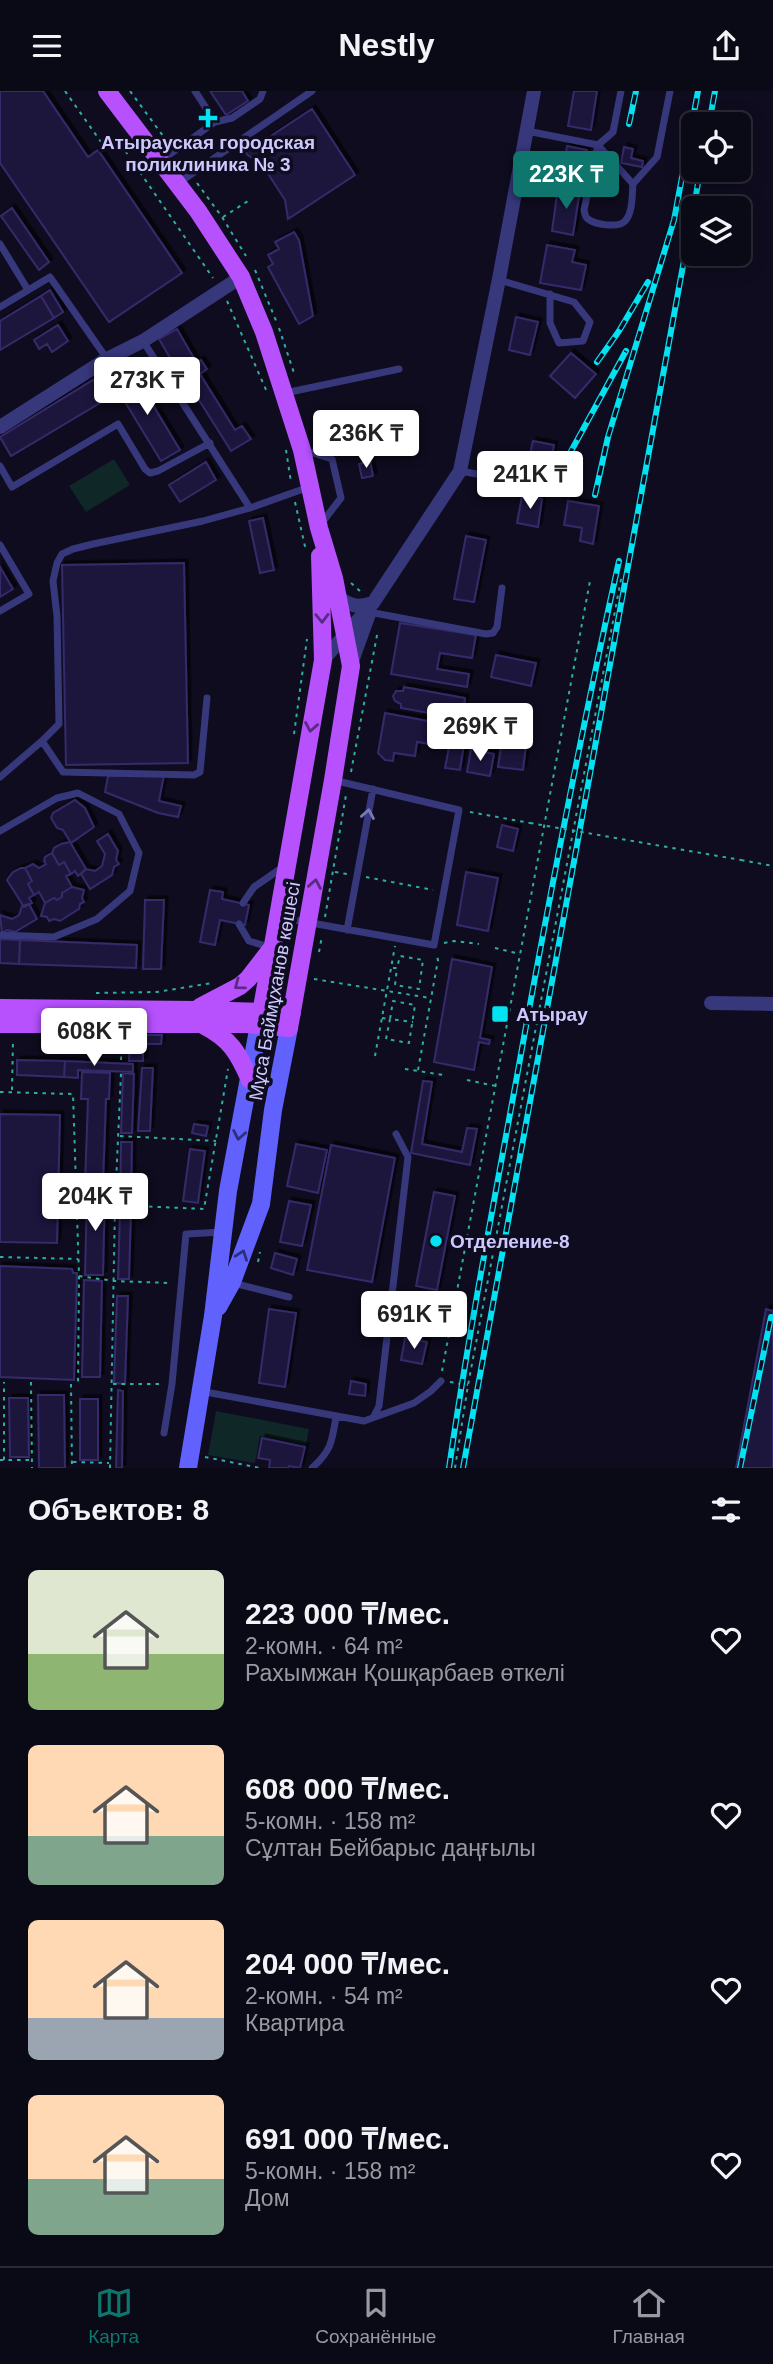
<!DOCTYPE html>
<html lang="ru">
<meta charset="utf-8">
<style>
body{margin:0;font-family:Helvetica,sans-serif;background:#181723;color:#f1f3f6;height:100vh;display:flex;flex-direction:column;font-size:26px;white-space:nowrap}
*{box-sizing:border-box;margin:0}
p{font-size:23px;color:#999aa1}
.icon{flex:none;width:38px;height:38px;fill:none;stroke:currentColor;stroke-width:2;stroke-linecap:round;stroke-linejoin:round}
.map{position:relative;height:1377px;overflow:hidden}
.sheet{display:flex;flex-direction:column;background:#0a0916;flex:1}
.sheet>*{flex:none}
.buttons{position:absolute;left:681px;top:21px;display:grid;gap:14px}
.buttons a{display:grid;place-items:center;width:70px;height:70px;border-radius:10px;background:#0a0916;box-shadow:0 4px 18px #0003,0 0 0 2px #2a2a35;font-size:35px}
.price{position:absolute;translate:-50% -60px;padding:0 16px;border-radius:7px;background:#fff;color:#222;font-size:23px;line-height:46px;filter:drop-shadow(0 2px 4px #0008)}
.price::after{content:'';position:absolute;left:50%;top:42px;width:21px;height:16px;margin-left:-10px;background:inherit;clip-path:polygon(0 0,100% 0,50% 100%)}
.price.active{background:#0f766e;color:#fff}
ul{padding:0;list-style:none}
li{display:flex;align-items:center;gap:21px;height:175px;padding:0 28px}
li span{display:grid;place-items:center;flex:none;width:196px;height:140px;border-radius:10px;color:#555}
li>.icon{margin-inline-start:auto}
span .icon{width:84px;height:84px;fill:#fffc;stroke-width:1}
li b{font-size:30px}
h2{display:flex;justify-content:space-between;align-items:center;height:84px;padding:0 28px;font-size:30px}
header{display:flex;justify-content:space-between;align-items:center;height:91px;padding:0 28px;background:#0a0916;font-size:32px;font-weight:800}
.dock{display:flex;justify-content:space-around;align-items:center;height:98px;border-top:2px solid #2a2a35;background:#0a0916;font-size:19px;color:#999aa1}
.dock a{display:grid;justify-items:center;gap:4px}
.dock .active{color:#0f766e}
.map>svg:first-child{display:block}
</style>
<header><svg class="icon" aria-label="menu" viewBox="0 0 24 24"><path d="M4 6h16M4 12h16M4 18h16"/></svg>Nestly<svg class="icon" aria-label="share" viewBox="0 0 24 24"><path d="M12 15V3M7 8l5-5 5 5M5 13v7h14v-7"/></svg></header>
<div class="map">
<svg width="773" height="1377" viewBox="0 0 773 1377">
<defs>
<filter id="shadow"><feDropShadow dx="3.5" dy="-3.5" stdDeviation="0" flood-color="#0009"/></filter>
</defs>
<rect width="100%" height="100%" fill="#0e0c1e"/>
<path fill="#0f2726" d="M114,368l16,26 -44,27 -17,-26z
M216,1320l93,18 -3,16 -46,-9 -5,27 -47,-8z"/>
<path fill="#1f183e" stroke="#352a6a" stroke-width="2" filter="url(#shadow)" d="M0,0h43l45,66 10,-7 84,123 -73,49 -109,-159z
M210,0h32l6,10 -22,14z
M574,0h23l-6,39 -23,-4z
M312,18l43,66 -67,44 -3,-19 -22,-34 -18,-13z
M567,55l20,4 -7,40 -20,-3z
M624,56l9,2 -2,9 12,3 -1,6 -21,-4z
M558,96l22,3 -7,45 -21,-4z
M12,117l37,54 -10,8 -38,-54z
M294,141l5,8 14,76 -14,8 -31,-57 5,-3 -5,-9 11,-6 -4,-7z
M547,154l28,5 -3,12 14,3 -5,25 -41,-7z
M50,199l13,22 -9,6 -13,-22z
M41,205l13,22 -54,32v-29z
M516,226l22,5 -8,33 -21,-5z
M58,234l10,16 -16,11 -5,-8 -8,5 -5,-9z
M177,238l18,31 -18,10 -18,-31z
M571,262l25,21 -21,24 -25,-22z
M201,269l6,9 -7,5 35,56 7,-4 9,13 -20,12 -44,-70 -4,3 -5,-9z
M133,281l47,78 -19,11 -47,-77z
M93,289l12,20 -94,56 -11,-19z
M533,350l21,4 -5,26 -22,-4z
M370,370l3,15 -11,2 -3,-14z
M206,371l10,18 -36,22 -11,-17z
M522,405l20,3 -4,28 -21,-4z
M568,410l31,5 -6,38 -13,-3 2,-13 -18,-3z
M263,427l11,52 -14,3 -11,-52z
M466,445l20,4 -12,62 -20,-3z
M184,472l4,200 -122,2 -4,-200z
M0,476l13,22 -13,8z
M400,532l76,12 -4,23 -32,-5 -3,16 32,5 -2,13 -76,-13z
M496,564l40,8 -5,23 -40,-9z
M404,596l61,11 -3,21 -61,-11v-4l-6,-3 -2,-5 3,-5h7z
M385,622l75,14 6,5 -6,38 -15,-2 4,-21 -32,-5 -2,14 -21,-3 -1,8 -8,-1 -7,-7z
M503,642l24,4 -4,33 -25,-3z
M471,658l23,5 -4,22 -23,-4z
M164,684l-5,26 22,5 -3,11 -20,-4 -53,-21 3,-16z
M75,709l10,8 9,19 -23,16 -8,-13 -6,-2 -6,-10 2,-5z
M502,734l16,4 -5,22 -16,-4z
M108,743l10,17 -2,9 3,4 -5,3 -2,8 -22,14 -9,-15 5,-5 9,2 7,-5 3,-12 -8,-13z
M70,751l16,27 -8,7 -3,-5 -4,3 -7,-12 -5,3 -7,-12 2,-5 7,-4z
M52,762l7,12 5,-3 7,12 -5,2 6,11 -10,6v4l-5,3 -3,-2 -9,5 -6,-11 -5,3 -6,-11 4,-3 -7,-13 8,-4 6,4 7,-4 -2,-3 1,-4z
M21,777h4l7,13 -4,3 6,11 -5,3 3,5 -8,4 -17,-27 6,-8z
M466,781l32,6 -10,53 -31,-6z
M72,796l12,3 -2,8 2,4 -4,2 -1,5 -19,12 -6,-2 -5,2 -2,-4 -6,-1 4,-13 9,-5 3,2 5,-3v-4z
M210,799l13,2 -1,7 27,6 -4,20 -25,-5 -5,25 -15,-3z
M145,809h19l-3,69h-18z
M29,813l8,15 -22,13 -8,-2 -5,3 -2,-18 12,4 7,-4 3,-9z
M0,848l20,1 -1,24 -19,-1z
M20,849l117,5 -1,23 -117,-4z
M452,868l40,8 -12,71 10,2 -1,4 -10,-2 -5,28 -40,-8z
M102,944l10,1 -2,17h-9z
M130,944h32l-1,9h-18v17h-14z
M17,969l48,1 -1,16 -47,-2z
M65,970l68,3v8l-55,-2v8l-14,-1z
M142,977h11l-3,63h-12z
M82,981l28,1 -1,26h-3l-3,85h-18l3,-85h-7z
M123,982l11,1 -2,59h-11z
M423,990l9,1 -10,62 40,8 5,-24 10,1 -7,36 -59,-12z
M0,1023l60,1 -3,128 -57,-1z
M194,1033l14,2 -2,10 -14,-3z
M121,1051h11l-1,60 -11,-1z
M296,1053l31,6 -9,43 -31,-7z
M331,1054l64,13 -23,124 -65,-12z
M190,1058l15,2 -7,52 -15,-2z
M87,1101h18l-2,83h-18z
M434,1101l21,4 -18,94 -21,-4z
M289,1110l22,4 -9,41 -22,-4z
M120,1119l11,1 -2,68h-11z
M275,1162l22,6 -4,16 -22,-7z
M0,1175l72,3 1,4h4l-3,107 -74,-3z
M84,1189l18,1 -2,96h-18z
M117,1205h11l-3,88 -11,-1z
M269,1218l27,4 -11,74 -26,-4z
M766,1218l7,2v157h-37z
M405,1247l22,4 -5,22 -21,-4z
M351,1290l15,3 -1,12 -16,-2z
M118,1299l5,1 -1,77h-6z
M38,1304h26l1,73h-26z
M9,1307h19l1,59h-19z
M80,1308h18v61h-18z
M262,1347l43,9 -5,21 -11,-2 -1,2h-19l1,-8 -12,-2z"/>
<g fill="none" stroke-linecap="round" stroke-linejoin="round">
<path stroke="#2eaea2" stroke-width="2" stroke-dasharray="3.5 5" stroke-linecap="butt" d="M65,0l36,51 16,-3 96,139
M130,0l39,53
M197,92l25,34 24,39
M223,126l25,-16
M255,179l22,53
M227,210l40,91
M279,237l16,48
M286,359l5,32
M295,411l11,49
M351,492l9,8
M294,643l13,-95
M351,681l27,-142
M470,721l60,11
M741,769l32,6
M335,781l12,2
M366,786l67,13
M325,826l21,-122
M444,852l10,-2 25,3
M495,857l25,6
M319,861l3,-16
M393,877h4l3,-12 23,4 -4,29 -24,-4 2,-17
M314,888l116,19
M96,902l61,-1 55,-9
M382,927l8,1 3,-18 22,4 -6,38 -23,-4 4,-20 23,3
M375,965l20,-110
M121,969l1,-21
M405,978l39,6
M418,979l20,-110 -2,-6
M467,989l29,6
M12,999l1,-50
M0,1001l73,2 6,182 -1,107
M120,1045l96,5
M76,1095l39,1
M115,1114l89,4 24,-140
M0,1166l78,2
M258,1171l2,-10
M79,1185l35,5 56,2
M442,1280l148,-790
M31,1291l1,86
M450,1291l18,3
M71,1293l1,84
M113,1293h51
M205,1366l55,11
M0,1369h31
M4,1369v-78
M73,1371l36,1
M110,1377l5,-263 6,-132
M455,1377l13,-83 154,-811"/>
<path stroke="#37377c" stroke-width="7" d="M195,0l20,31
M527,40l71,14 35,39c-1,10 0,29 -8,37 -6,7 -30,4 -37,-2 -3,-2 -3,-5 -4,-9l14,-65 15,-13 8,-41
M162,69l53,-38 17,-4 28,-19 3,-8
M177,93l135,-93
M633,93l24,-27 13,-66
M0,153l28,46
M499,189l75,22 16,20 -7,19 -24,2 -9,-20v-29
M0,216l50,-30 57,82
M143,250l107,167
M285,302l114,-24
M303,359l29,9 9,39 -20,26
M0,375l12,21 106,-63 27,45 5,4 8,-2 52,-28
M460,380l115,21
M0,454l29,49 -29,17
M369,521l117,22 7,-1 4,-6 5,-39
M42,650l21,31 131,3 6,-3 7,-74
M0,686l42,-36 17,-17 -2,-108 -4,-35 4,-18 5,-9 11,-5 20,-5 110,-23 47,-13 59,-21
M0,740l57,-33 21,-5 41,21 20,39 -9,38 -33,28 -43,18 -54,-2
M243,812l11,-16 29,-20
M278,826l156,28 25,-135 -126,-30
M239,833l10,17 20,6
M347,839l26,-141
M233,1192l56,14
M200,1300l164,30 50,-18 17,-12 10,-10
M374,1325l5,-10 29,-249 -12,-23
M164,1342l8,-49 14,-150 37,-2
M312,1377c19,-17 20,-26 24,-51"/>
<path stroke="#37377c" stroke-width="14" d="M0,336l107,-68 36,-18 98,-64
M337,506c14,9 20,11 36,6
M323,569l50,-57 87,-132 39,-192 35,-188
M351,573l18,-50
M711,912l62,1"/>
<path stroke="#6162fe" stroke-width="18" d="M218,1216l14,-25 29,-78 12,-94 16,-82
M188,1377l25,-152 15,-125 31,-166"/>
<path stroke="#b751fe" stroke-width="18" d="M200,916l40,-21 8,-7 24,-31
M0,917l196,2 96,3
M0,933h247l42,4 44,-248 18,-114 -17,-88 -15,-50 -17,-78 -38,-118 -23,-55 -43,-66 -91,-120
M203,934c27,14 35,27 47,55
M259,934l64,-365 -3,-104"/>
<defs>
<path id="rail" d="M629,33l7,-33
M709,33l6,-33
M694,117l6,-38
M597,271l22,-31 29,-49
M558,384l68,-124
M595,404l13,-58 66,-217 24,-129
M449,1377c19,-131 44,-261 68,-392 31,-172 64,-344 102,-515
M463,1377l230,-1257
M740,1377l31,-151"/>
</defs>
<use href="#rail" stroke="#02e2f2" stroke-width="6"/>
<use href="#rail" stroke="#0e0c1e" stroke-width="3.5" stroke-dasharray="10" stroke-linecap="butt"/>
<path stroke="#2eaea2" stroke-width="2" stroke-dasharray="3.5 5" stroke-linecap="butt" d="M530,732l211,37"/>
</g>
<defs><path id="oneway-chevron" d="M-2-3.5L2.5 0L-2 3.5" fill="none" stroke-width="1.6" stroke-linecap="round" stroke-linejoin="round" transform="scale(1.75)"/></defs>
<g stroke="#5a2b83">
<use href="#oneway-chevron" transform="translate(322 527) rotate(89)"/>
<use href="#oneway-chevron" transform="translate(311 636) rotate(100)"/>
<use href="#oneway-chevron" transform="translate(315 793) rotate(-80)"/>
<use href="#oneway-chevron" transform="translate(239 894) rotate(143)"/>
</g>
<use stroke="#7a79b7" href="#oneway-chevron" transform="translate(368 723) rotate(-80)"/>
<g stroke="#2f2e78">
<use href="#oneway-chevron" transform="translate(239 1044) rotate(101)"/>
<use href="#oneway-chevron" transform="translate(242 1164) rotate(-70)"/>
</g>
<g fill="#02e2f2" stroke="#0e0c1e" stroke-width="2.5">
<path d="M204.5 16.5h7v7h7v7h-7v7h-7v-7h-7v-7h7z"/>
<rect x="491" y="914" width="18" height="18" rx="3.5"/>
<circle cx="436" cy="1150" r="7"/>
</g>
<g text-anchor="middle" stroke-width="7" stroke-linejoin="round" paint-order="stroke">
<g font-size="19" font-weight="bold" fill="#cdc9ff" stroke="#0e0c1e" text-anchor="start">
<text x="208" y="58" text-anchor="middle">Атырауская городская<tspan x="208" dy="22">поликлиника № 3</tspan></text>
<text x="516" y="930">Атырау</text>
<text x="450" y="1157">Отделение-8</text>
</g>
<g font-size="19" fill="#cdc9ff" stroke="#0e0c1e">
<text transform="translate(274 900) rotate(-80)" y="7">Мұса Баймұханов көшесі</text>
</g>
</g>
</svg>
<div class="buttons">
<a><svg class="icon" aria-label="locate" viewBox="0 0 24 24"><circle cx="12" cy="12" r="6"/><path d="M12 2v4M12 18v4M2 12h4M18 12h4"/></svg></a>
<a><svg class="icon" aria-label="layers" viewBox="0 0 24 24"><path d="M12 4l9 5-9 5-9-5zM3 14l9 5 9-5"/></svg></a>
</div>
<b class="price active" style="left:566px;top:120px">223K ₸</b>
<b class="price" style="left:147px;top:326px">273K ₸</b>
<b class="price" style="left:366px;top:379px">236K ₸</b>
<b class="price" style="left:530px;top:420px">241K ₸</b>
<b class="price" style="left:480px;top:672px">269K ₸</b>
<b class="price" style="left:94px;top:977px">608K ₸</b>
<b class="price" style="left:95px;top:1142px">204K ₸</b>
<b class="price" style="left:414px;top:1260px">691K ₸</b>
</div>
<section class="sheet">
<h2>Объектов: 8<svg class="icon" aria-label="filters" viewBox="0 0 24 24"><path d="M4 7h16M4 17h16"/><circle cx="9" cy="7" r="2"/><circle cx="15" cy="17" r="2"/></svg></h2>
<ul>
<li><span style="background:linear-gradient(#dfe7d0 60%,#8fb573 0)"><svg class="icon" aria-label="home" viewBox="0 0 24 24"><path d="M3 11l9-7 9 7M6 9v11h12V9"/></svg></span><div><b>223 000 ₸/мес.</b><p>2-комн. · 64 m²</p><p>Рахымжан Қошқарбаев өткелі</p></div><svg class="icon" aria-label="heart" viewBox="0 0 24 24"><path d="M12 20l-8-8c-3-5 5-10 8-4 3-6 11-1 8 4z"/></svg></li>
<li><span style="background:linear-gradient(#ffd9b3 65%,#7fa58c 0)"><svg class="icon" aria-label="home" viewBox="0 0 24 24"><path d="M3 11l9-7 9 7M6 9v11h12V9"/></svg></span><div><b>608 000 ₸/мес.</b><p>5-комн. · 158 m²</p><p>Сұлтан Бейбарыс даңғылы</p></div><svg class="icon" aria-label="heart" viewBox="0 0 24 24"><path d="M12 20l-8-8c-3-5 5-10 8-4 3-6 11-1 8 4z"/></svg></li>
<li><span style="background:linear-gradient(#ffd9b3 70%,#9aa5b1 0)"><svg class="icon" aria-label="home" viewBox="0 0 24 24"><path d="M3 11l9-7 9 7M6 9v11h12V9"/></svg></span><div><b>204 000 ₸/мес.</b><p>2-комн. · 54 m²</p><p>Квартира</p></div><svg class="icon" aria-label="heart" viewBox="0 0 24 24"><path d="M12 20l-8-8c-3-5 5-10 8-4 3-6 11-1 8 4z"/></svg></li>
<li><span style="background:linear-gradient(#ffd9b3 60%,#7fa58c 0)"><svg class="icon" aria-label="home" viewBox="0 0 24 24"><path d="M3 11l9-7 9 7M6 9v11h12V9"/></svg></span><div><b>691 000 ₸/мес.</b><p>5-комн. · 158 m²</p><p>Дом</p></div><svg class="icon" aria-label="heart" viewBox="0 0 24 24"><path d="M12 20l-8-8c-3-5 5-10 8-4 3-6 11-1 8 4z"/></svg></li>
</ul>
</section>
<nav class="dock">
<a class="active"><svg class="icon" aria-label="map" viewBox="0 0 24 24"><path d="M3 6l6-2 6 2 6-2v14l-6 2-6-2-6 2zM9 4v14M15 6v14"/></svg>Карта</a>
<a><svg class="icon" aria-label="saved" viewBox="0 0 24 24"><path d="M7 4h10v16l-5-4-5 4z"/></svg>Сохранённые</a>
<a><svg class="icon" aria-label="home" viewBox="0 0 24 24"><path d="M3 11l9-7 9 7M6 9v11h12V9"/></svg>Главная</a>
</nav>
